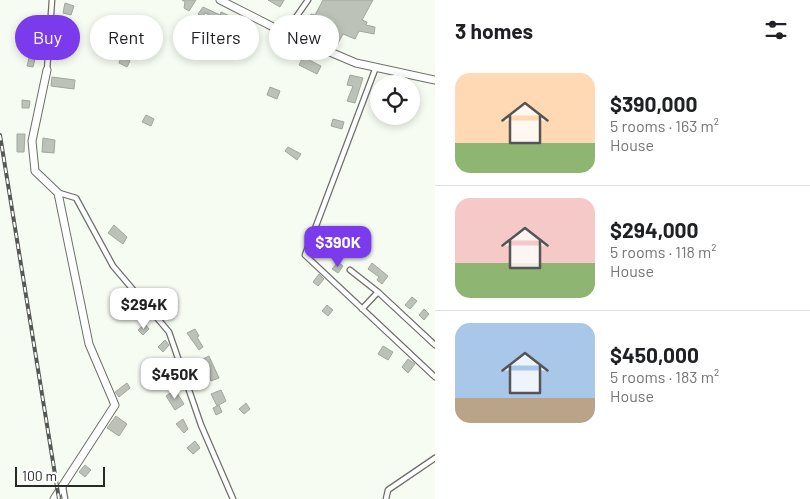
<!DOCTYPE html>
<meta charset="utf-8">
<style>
body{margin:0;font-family:Barlow,sans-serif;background:#f6f6f6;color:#202124;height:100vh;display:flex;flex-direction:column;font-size:19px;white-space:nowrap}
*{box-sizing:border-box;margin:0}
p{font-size:16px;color:#757577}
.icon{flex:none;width:28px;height:28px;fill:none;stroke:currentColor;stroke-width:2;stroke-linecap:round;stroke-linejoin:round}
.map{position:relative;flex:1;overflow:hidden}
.sheet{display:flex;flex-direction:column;background:#fff;width:375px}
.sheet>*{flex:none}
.banner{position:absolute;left:15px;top:15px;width:345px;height:45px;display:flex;gap:10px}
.buttons{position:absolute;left:370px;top:75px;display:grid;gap:10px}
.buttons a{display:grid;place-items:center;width:50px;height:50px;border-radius:50%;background:#fff;box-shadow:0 2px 8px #0003;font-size:25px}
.scale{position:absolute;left:15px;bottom:12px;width:90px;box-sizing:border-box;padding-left:5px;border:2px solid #282a27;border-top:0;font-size:14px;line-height:18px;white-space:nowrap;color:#282a27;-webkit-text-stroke:4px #fff;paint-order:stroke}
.price{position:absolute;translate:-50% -42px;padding:0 11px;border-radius:10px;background:#fff;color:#222;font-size:16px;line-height:32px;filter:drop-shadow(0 1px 2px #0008)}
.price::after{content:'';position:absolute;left:50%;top:30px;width:15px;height:11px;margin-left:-8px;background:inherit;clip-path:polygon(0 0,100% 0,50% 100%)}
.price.on{background:#7c3aed;color:#fff}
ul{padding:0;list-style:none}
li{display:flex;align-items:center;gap:15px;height:125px;padding:0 20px}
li+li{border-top:1px solid #e0e0e0}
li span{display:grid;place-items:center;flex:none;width:140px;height:100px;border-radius:15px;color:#555}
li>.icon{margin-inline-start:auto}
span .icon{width:60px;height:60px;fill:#fffc;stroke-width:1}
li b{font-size:21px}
h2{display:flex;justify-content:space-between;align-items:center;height:60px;padding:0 20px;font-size:21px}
.pill{padding:0 18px;border-radius:22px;background:#fff;box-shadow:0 2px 8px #0003;font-size:18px;line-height:45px}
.pill.on{background:#7c3aed;color:#fff}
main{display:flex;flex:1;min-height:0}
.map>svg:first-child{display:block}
</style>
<main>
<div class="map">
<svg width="435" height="499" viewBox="0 0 435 499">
<rect width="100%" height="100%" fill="#f7fcf3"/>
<path fill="#bdc2b9" stroke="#a2a79e" d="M182,0h14l-7,11 -5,-3 1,-6z
M268,0h16l-4,7z
M323,0h50l-11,20 5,2 -1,3 9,2 -1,7 -15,-3 -4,8 -12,-5 -6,11 -7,-3 3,-6 -10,-5 5,-8 -11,-6 -5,13 -10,-3 -3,5 -6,-4 7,-9 3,-1 5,3 3,-7 4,1z
M65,3l9,3 -3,9 -8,-2z
M203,7l17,8 1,-3 28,13 -14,22 -7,-4 5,-9 -10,-6 2,-5 -20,-10 -2,4 -5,-3z
M133,23l13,5 -10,18 -5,-3 5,-11 -5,-2z
M121,57l9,4 -3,6 -8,-4z
M303,57l18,9 -4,8 -18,-9z
M29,58l6,1 -2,8 -6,-1z
M350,75l13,3 -8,25 -8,-2 6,-15 -6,-1z
M52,77l23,3 -1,9 -23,-3z
M270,87l10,4 -3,8 -10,-4z
M22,100l8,1 -1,7h-7z
M146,115l8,4 -3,7 -9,-4z
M333,119l11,3 -2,7 -11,-3z
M17,134h8l-1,18h-7z
M43,138l12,2 -1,13 -12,-1z
M288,147l13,7 -4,6 -12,-9z
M114,225l13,12 -4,7 -15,-11z
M338,262l5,4 -5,7 -6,-4z
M372,263l16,13 -6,8 -5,-4 2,-3 -11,-8z
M319,274l5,5 -6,7 -5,-4z
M412,297l5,4 -7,8 -5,-4z
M327,305l6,5 -5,6 -6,-5z
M424,309l5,5 -5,6 -5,-5z
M145,324l4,5 -6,6 -5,-5z
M195,329l4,7 -2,1 6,10 -4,3 -12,-17z
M165,340l4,5 -6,7 -5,-5z
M383,346l10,6 -5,8 -10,-6z
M209,356l10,22 -8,3 -8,-22z
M408,359l7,5 -7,9 -6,-6z
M127,383l3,5 -11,9 -4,-5z
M175,390l9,14 -9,6 -9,-14z
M221,390l5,11 -9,5 -6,-12z
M246,403l4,6 -6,5 -5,-5z
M219,405l3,7 -6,3 -3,-7z
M116,416l11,8 -8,12 -12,-8z
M183,419l5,10 -4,4 -8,-9z
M195,441l5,7 -7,6 -6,-6z
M85,465l6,5 -6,7 -6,-5z"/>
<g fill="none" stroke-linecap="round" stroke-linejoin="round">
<defs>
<path id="street" d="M285,33l23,-33
M376,67l-71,188 130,122
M47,70l5,-70
M56,192l20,6 37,68 56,66 32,93 32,74
M350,270l28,22 57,53
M362,309l16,-17
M63,487l2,12
M386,499l2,-9 47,-32"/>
<path id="secondary" d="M220,0l65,33 71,30 79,17
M47,70l-15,71 3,30 23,22 31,151 26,61 -61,94"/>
</defs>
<use href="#street" stroke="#6c7068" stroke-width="7"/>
<use href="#secondary" stroke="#6c7068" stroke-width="9"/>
<use href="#street" stroke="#fff" stroke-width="4.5"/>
<use href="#secondary" stroke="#fff" stroke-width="7"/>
<defs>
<path id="rail" d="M0,135l59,364"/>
</defs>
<use href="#rail" stroke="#555853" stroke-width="4"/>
<use href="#rail" stroke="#fff" stroke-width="2" stroke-dasharray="5.5" stroke-linecap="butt"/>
</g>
</svg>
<div class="buttons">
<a><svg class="icon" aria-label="locate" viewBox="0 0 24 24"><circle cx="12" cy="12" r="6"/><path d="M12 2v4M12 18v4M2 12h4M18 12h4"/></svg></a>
</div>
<div class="scale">100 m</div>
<b class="price on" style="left:338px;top:268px">$390K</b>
<b class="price" style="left:144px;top:330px">$294K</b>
<b class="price" style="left:175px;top:400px">$450K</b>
<div class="banner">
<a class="pill on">Buy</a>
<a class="pill">Rent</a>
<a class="pill">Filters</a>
<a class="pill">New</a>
</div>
</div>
<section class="sheet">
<h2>3 homes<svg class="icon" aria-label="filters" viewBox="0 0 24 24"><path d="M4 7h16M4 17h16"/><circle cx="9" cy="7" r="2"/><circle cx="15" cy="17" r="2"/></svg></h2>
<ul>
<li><span style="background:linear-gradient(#ffd9b3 70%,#8fb573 0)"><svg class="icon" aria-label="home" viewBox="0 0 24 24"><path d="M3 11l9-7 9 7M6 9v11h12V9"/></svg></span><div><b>$390,000</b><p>5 rooms · 163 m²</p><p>House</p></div></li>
<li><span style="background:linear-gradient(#f6c9c9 65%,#8fb573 0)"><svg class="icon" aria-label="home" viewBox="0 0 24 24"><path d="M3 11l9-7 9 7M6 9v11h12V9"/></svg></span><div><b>$294,000</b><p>5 rooms · 118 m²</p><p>House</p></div></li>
<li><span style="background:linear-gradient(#a9c7e8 75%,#b9a48a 0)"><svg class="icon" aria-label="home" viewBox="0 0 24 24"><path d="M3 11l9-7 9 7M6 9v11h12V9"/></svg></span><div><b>$450,000</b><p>5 rooms · 183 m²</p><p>House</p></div></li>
</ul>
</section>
</main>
